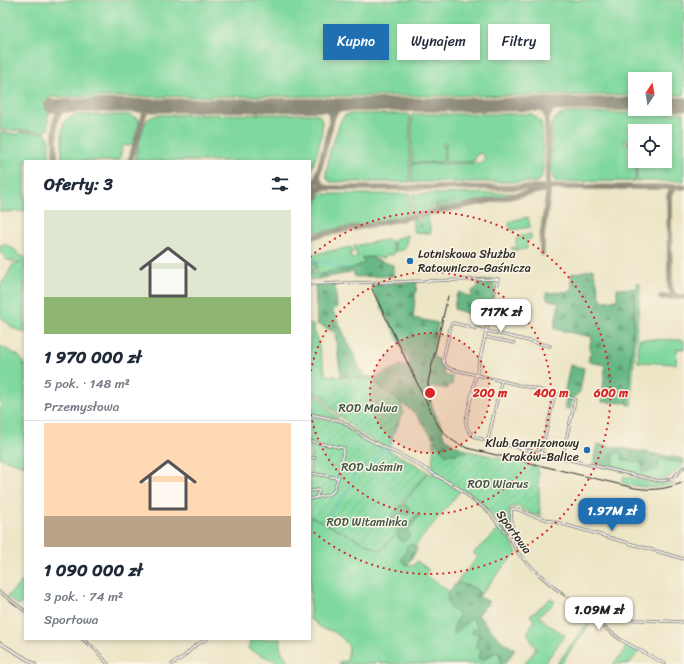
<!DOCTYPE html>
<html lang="pl">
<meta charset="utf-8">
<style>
body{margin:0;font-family:Sriracha,sans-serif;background:#f6f6f7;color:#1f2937;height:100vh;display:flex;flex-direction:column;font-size:15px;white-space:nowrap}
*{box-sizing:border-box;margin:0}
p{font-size:13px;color:#747a83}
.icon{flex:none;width:22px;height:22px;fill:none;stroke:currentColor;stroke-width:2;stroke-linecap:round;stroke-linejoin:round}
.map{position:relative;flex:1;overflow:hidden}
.side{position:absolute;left:24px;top:160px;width:287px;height:480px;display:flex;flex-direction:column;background:#fff;border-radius:0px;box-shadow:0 2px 6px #0003}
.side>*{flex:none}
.top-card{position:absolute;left:323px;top:24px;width:301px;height:36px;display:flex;gap:8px}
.needle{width:26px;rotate:12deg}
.fabs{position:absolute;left:628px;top:72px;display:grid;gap:8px}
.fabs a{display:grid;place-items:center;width:44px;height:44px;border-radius:0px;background:#fff;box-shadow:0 2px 6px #0003;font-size:20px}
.price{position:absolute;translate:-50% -34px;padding:0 9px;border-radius:8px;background:#fff;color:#222;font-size:13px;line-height:26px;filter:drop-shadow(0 1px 2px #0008)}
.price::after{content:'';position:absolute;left:50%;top:24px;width:12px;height:9px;margin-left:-6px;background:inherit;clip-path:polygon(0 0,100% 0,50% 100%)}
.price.on{background:#1f6fb2;color:#fff}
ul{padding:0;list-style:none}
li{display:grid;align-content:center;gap:8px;height:212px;padding:0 20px}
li+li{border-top:1px solid #e0e1e3}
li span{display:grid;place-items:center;height:124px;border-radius:0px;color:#555}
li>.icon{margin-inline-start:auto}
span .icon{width:72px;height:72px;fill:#fffc;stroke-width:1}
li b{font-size:17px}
h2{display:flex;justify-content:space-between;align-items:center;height:48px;padding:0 20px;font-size:17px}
.chip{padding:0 14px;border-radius:0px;background:#fff;box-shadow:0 2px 6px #0003;font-size:14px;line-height:36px}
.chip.on{background:#1f6fb2;color:#fff}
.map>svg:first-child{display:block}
</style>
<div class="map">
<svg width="684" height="664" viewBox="0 0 684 664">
<defs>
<pattern id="forest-firs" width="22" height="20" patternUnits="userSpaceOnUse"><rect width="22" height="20" fill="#67b885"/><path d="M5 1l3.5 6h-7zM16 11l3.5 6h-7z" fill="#55966d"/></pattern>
<pattern id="garden-furrows" width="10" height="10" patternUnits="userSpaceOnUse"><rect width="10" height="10" fill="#7fd89e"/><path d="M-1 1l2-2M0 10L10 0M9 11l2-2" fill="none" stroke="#6eba88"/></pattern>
</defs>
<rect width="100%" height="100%" fill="#fcf5e5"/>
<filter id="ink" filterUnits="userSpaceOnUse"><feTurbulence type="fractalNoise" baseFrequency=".025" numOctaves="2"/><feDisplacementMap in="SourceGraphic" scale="8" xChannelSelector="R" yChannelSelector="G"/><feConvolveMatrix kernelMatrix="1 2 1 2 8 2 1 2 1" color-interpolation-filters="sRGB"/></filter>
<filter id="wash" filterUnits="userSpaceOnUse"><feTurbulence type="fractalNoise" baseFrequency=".012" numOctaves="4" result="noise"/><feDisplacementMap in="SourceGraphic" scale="16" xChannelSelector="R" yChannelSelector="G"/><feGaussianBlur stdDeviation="0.9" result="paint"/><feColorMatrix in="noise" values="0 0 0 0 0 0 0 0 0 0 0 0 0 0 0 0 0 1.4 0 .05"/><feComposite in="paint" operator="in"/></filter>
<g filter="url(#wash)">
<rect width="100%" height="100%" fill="#ece5c6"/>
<path fill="#7fd89e" stroke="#558264" d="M0,0h684v95h-19v-16h-30v16l-586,2v17l-1,1v14l-3,2 -45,-1z
M566,113h118v68h-48l2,-20h27v-30h-30v11h-8l-1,-2h-2v4h1l2,-1h8v9l-2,1h2v8h2l-2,20 -79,1 -3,-4 -2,-6v-43c2,-10 5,-13 15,-16z
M315,114l5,2c7,11 -5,45 -10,57v-12h-175c2,-9 7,-34 12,-41 3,-3 7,-4 11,-5z
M349,114h59l2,2v66h-80l-3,-4 -1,-5 4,-22 11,-31 3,-4z
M413,114h119l9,8 1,6 1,42 -1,7 -4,5h-126v-18l67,-1c4,-1 6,-3 5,-7l-3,-3 -5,2 -1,2v3h-1l-1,2h-28v-17h2v-1l-4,-1 -1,2h2v17l-32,1v-48z
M75,115h56l7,4 1,6 -6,19 -5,2 -5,-1 -4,16h-57v-30l3,-11z
M0,132l16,2 4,-2 25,1 4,4v24h-24v50l-25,1z
M519,193l-65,13 -1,-6h-2l1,6 -3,1 -2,-6h-1l1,6 -3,1 -2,-6h-1v6h-3l-1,-5h-1v5l-1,2 -2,-2 -1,-5 -2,1 1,5 -2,2 -2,-1 -1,-5h-2l1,7 -12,2v-20z
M321,194h89v21l-90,17 -6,-2 -3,-6 6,-23z
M426,216l2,3 3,14h-2l-14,-1 -2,-2v-10l4,-2 2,2 1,7h2l-1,-8 1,-2z
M528,217l2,10 -17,3 -3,-2 -1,-5 2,-2z
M531,234v5l-5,1 1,9 -8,1 -2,-1 1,1h-4l-2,-1v-2l5,1 -1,-8 2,-3z
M408,235l-3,14 -2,1 -8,1 -2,-10 1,-2z
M389,239l3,3 2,11 -1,2h-8v3c-7,0 -16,-2 -22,0l2,5 -13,5 -34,7 1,4h-9v-15h6v5h-3l-1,4 4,1 1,-11 -7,-1v-7l41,-8 2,5 -3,1 1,6 6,-1 -1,-6h-1l-1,-6z
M4,244l10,5 7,7 4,1v76l-12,-5 -13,-12v-30l7,-10 6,-12 9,-1 -16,-3 -2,-5 -4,-3v-7z
M637,283l3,1v5l-7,85 -2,31h-3z
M639,339l45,1v9h-7l-1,15 -38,-2z
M0,346l6,3 14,8 5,10v99l-25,-8z
M310,391l13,9 8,12 8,6 -1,1 -28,-6z
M614,452l7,1 2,7 19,3 1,9 17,-13 23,4 1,-1v3c-11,8 -13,16 -29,14l-43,-11 1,-2z
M429,473l7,3 24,15 -45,55 -5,-2 -3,5v15h1l5,2 4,-5 12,9 -4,5 24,16 -2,3 13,20 -7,16 2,3 17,-15 7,11 -7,3 7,2 -3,13 5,3 1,10 17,-9 2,11 -2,2h-119l-1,-4 -3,2 -1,2h-36v-2l8,-1 2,-14c-4,-7 -9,-12 -17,-16 -3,-1 -6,-1 -9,-2 -5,-3 -8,-8 -13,-10v-103l71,35 15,-17 7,8 5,-12 12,-15 -2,-1 -13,14 -9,3 -5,-6 8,-10 5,-2 4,2 2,-6 -6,-5v-1l21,-27z
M624,476c16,4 30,9 47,6l4,2c-22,5 -32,4 -53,-1z
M501,528l9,11 7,14 -13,13 -23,28 -7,-6 -17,-6 21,-25 -5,-4z
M25,578v21l-6,7 -12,-9z
M551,598l4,4 -16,14 10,9 16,10 -21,29h-20l12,-15 -9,-16 7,-13 -4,-4z
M592,617l2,2 -33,45h-4z
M251,639h30l-1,8 3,7 8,10c-12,0 -32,-10 -43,-15z
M627,646l12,5 -10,13h-16l9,-10z"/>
<path fill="url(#forest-firs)" stroke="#497258" d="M368,257l25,8v11l-38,1 -2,-5 -34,7 -1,-4 22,-6c9,2 17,-3 25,-6l-3,-5z
M593,269l4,14 3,14 4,4 13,-1v-12l19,1 -8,114 -26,-1 3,-37 -16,-3 -1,-1 3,-11 -2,-1 3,-12 -38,-8 5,-26 -12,-4 -1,-6 26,-2 -1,-17z
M493,280l2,8 -5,22 -4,2 -2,7 -30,-10 2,-13 3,-4 12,6 1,-7 6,-4v-6z
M417,282l-4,36 25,5 -6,32c9,6 12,8 12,19l3,2 6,1 -1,8h-4l-1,4 -17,-3c-2,16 5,30 14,43l-2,3c5,11 17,15 27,19l-12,3h-12l-30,-41 -44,-33 -30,-3 -6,-45 -18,-8 -2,-39 20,-1 2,23 -4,4 31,65h3l7,2 27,-13 4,2 5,-3 -1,-3 -37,-73v-4z
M570,365l14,3 -4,24 -6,5 -5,12 -5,-1 3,-13 -2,-5z
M597,444l87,15v3l-1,1 -23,-4 -2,10 -15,3 -1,-9 -19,-3 -2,-7 -6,-1 -2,14 -1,2 -19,-4z
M404,504l7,5 -3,6 -4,-2 -5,2 -8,10 -3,-5 12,-15 2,1z
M418,513l2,2 -12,15 2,7 -7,5 -7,-8 2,-2 -2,-1 9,-3z
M410,544l5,2 2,4 -10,15 -6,-5 6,-11 -1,-3z
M457,582l17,6 7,6 -3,2 11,6 -11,13c11,12 22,28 37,34l-10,15h-6l2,-3 -3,-10 -16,9 -4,-2 3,-8 -5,-3 3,-13 -7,-1 1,-4h6l-7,-11 -18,16 -1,-4 7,-16 -11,-6 -2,-14z"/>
<path fill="url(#garden-furrows)" stroke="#558264" d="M310,324l3,1 13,50 45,5 30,22 2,10 -11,23 -3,14 -5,-3 -2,-1 -24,-13 -27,-24 -5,-8 -2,-1v-3h-4l-10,-6z
M310,417h6l26,6 14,11 57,29v1h2l13,8 -40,48 10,12 -17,19 -71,-35z
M434,440l11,14h12l12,-3 69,16 2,49 -11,-3v-1l-3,-2 -1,1 -4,-1v-3h-11v3l3,25 -2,2c-8,-8 -14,-18 -22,-26 -16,-15 -38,-29 -57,-39z"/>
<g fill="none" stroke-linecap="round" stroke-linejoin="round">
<path stroke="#5db0d9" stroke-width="1" d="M310,259l35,9
M391,450l2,-15 7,-13
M380,454l4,-6 6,4
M322,523l3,-1 22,-31 10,-22 3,-1h9l10,-13"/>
<path stroke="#8c8878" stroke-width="5.5" d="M534,105l9,4 4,8
M319,106c7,1 13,6 12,15
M55,161v-38c2,-10 8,-16 19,-17
M130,161l17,-55
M318,174l15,-58c3,-6 7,-10 14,-11
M310,187l5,-4 3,-9c0,7 3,11 9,14
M674,187l-5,8 1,92 3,7 6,3
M310,188l374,-1
M310,190l4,4 1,6 3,-9 4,-2
M310,220l5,-20
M310,237l233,-47
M542,253v-16l6,-42 -1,-77c3,-9 7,-12 16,-14
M661,297h23"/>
<path stroke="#8c8878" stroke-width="14" d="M665,104h19
M51,106l584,-2"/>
</g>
</g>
<g filter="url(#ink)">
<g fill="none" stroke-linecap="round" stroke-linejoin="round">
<defs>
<path id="minor" d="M310,284l188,-5 -32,141c-1,9 4,14 11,18l178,42 8,1 10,-3 11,-11
M485,337l29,6
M550,346l-97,-23 -2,2 -8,35c1,5 3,7 8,9l111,26 10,3 3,2 -13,58
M310,414l32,7 22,16 48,24 49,29 28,22 22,28 7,13 10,11 12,11 16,14 28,19 16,16 21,16 44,24
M310,440l3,2 31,6 -6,30 -5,14 -6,3 -17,4
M488,440l13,-58
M541,453l14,-59
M310,457l5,1
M310,473l28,5
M310,491l8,-1 1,1 -3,6
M511,540l2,-4 -2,-26 1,-1h5l14,6 153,44
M0,592l25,19
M595,618l89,4
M82,639l13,10 13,15
M172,664l10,-6 14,-13 11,-6"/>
<path id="tertiary" d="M0,643l35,21"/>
</defs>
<use href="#minor" stroke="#6f6c61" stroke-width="3"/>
<use href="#tertiary" stroke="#6f6c61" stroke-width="3.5"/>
<use href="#minor" stroke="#fff" stroke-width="1.5"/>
<use href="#tertiary" stroke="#fff" stroke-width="2"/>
<path stroke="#2b2b2b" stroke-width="1" d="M372,289l64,133c8,13 19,23 35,27l164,39c19,3 32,1 49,-6
M429,401l-1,-19 20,-86"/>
</g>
</g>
<circle cx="430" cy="393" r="60" fill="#d62828" fill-opacity=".12"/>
<g fill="none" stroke="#d62828" stroke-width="2" stroke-dasharray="2 4">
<circle cx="430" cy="393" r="60"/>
<path d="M310 377A121 121 0 1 1 310 409"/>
<path d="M310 257A181 181 0 1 1 310 529"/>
</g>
<g fill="#1f6fb2" stroke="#fcf5e5" stroke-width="1.5">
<circle cx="410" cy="261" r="4"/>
<circle cx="587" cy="450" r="4"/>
</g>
<g text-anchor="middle" stroke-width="3" stroke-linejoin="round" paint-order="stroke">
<g font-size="12" fill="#2b2b2b" stroke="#fcf5e5" text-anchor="start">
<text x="418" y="258">Lotniskowa Służba<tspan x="418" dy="14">Ratowniczo-Gaśnicza</tspan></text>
<text x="579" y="447" text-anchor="end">Klub Garnizonowy<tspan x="579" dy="14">Kraków-Balice</tspan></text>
</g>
<g font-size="12" fill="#405648" stroke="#fcf5e5">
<text x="368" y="412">ROD Malwa</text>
<text x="372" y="471">ROD Jaśmin</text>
<text x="498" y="488">ROD Wiarus</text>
<text x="367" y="526">ROD Witaminka</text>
</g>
<g font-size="12" fill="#2b2b2b" stroke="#fcf5e5">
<text transform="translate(514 532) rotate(54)" y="4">Sportowa</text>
</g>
</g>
<circle cx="430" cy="393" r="6" fill="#d62828" stroke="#fcf5e5" stroke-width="2"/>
<g font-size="12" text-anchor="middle" font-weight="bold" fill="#d62828" stroke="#fcf5e5" stroke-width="3" stroke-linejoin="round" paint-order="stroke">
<text x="490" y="397">200 m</text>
<text x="551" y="397">400 m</text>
<text x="611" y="397">600 m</text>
</g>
</svg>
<div class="fabs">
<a><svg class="needle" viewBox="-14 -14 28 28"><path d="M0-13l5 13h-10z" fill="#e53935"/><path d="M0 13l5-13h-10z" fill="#747a83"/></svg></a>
<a><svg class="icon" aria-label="locate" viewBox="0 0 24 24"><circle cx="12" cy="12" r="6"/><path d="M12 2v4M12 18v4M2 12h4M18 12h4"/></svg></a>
</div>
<b class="price" style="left:501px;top:333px">717K zł</b>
<b class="price on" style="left:612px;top:532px">1.97M zł</b>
<b class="price" style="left:599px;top:631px">1.09M zł</b>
<div class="top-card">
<a class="chip on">Kupno</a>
<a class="chip">Wynajem</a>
<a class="chip">Filtry</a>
</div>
<section class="side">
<h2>Oferty: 3<svg class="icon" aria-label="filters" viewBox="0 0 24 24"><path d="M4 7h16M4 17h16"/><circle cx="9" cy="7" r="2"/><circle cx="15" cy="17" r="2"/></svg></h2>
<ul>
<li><span style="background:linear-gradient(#dfe7d0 70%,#8fb573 0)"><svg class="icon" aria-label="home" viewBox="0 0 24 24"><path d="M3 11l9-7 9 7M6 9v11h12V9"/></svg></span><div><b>1 970 000 zł</b><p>5 pok. · 148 m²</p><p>Przemysłowa</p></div></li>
<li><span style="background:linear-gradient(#ffd9b3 75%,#b9a48a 0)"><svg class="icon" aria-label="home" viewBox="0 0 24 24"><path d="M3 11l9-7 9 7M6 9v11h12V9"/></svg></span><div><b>1 090 000 zł</b><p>3 pok. · 74 m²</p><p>Sportowa</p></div></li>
</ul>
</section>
</div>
